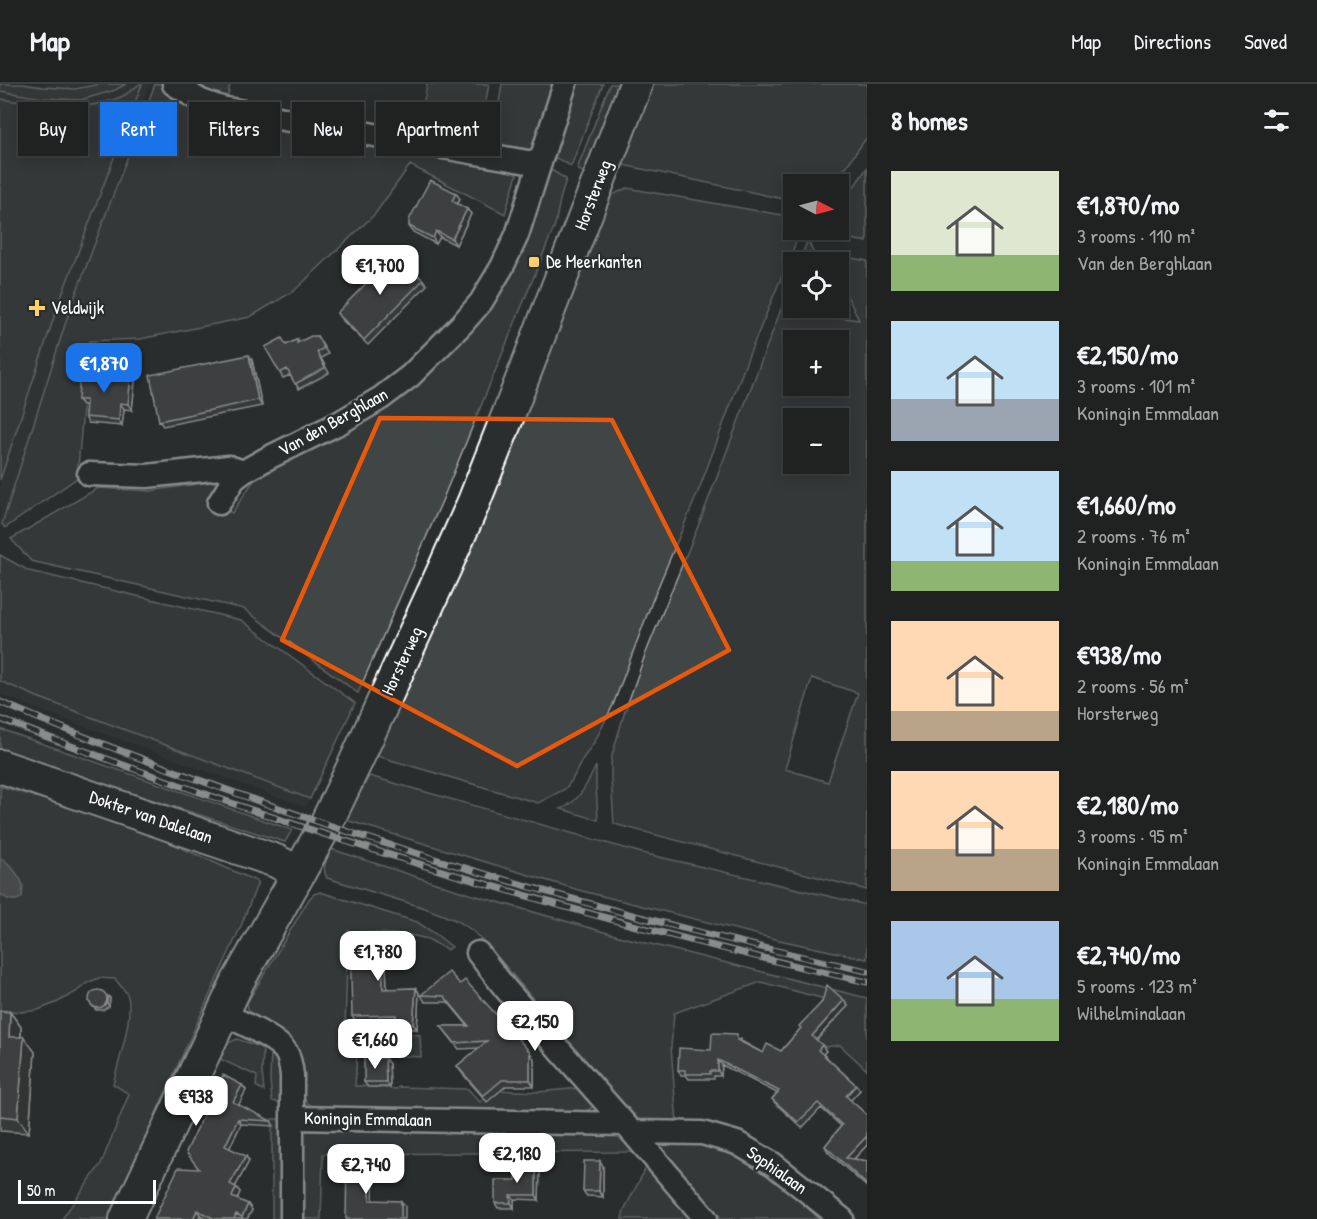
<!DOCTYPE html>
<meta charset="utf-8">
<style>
body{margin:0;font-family:"Patrick Hand",sans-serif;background:#282a2a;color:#f1f3f6;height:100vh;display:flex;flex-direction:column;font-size:22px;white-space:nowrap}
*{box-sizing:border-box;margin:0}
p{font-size:20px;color:#a2a4a5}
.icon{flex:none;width:33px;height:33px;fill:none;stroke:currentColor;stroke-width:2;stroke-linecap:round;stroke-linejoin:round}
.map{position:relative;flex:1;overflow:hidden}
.details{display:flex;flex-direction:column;background:#202222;width:450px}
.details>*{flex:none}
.top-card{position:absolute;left:18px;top:18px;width:570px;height:54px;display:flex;gap:12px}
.needle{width:39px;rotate:96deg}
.tools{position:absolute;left:783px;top:90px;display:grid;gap:12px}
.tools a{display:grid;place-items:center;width:66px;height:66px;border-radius:0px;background:#202222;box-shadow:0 3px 15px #0003,0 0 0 2px #3d3f40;font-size:30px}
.scale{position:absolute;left:18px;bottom:15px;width:138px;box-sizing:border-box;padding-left:6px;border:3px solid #fff;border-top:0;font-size:16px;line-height:21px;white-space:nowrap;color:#fff;-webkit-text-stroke:4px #2a2d2e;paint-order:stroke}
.price{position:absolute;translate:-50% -51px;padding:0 14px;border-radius:12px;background:#fff;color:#222;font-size:20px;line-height:39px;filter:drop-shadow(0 2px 3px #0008)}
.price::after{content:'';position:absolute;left:50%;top:36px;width:18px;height:14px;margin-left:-9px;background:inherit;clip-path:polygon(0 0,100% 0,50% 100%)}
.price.selected{background:#1a73e8;color:#fff}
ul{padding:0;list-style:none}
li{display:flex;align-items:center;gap:18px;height:150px;padding:0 24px}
li span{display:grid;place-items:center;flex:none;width:168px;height:120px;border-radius:0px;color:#555}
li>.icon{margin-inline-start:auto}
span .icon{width:72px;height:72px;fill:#fffc;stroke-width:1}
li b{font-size:26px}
h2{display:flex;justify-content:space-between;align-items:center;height:72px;padding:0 24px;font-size:26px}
.pill{padding:0 21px;border-radius:0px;background:#202222;box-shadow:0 3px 15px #0003,0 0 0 2px #3d3f40;font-size:21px;line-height:54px}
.pill.selected{background:#1a73e8;color:#fff}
header{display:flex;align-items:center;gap:36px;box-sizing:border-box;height:84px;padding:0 30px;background:#202222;border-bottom:2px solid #3d3f40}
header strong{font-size:28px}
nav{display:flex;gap:33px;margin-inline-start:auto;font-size:21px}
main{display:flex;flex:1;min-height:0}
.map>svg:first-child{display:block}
</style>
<header>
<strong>Map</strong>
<nav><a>Map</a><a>Directions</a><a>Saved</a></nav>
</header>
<main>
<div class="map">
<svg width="867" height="1135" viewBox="0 0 867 1135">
<rect width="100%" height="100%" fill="#2a2d2e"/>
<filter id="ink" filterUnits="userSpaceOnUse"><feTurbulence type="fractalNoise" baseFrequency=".0167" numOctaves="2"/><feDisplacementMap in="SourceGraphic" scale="12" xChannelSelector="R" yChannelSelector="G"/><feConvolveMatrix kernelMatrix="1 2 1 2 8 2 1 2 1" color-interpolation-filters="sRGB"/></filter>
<g filter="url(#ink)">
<path fill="#373a3b" d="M0,0h149l-149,448z
M0,597l40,17 270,101 -5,8 -268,-98 -37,-15z"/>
<path fill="#414445" stroke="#a0a2a2" stroke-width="1.5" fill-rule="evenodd" d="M0,0h23l19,3 33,2 26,-5h25l-11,6 -34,10 -39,-2 -42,-7z
M140,0h2l-84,221 -58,175v-381c40,5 83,15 121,-2 7,-3 13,-9 19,-13z
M155,0h7l14,11 49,25 113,18 180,33 -13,43 -95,-49 -35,49 -81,77 -44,26 -110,22 -51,2 -12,137 -72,50 -3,-4 67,-212z
M186,0h44l-2,11 -2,3z
M427,0h62l-11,59 -66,-12 4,-15 6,-3z
M502,0h56l-23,65 -9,3 -30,-7 -3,-4z
M578,0h25l-32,82 -19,-10z
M610,0h12l-36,90 -9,-5z
M647,0h220v53l-33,47h-40l-1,17 -170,-36z
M548,84l18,11 -6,21 -5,25 -113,276 -84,192 -114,-84 -213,-48 -20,-22 87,-51 52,3 74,-11 -13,22 21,11 28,-42 194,-127z
M867,84v74l-42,-8 1,-4h12l1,-22z
M627,104l166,29 1,13h7l-54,130 -47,127 -47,112 -40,106 -18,36 -13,19 -10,20 -7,9 -27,14 -161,-47 136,-320 97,-240z
M808,156l9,22h-18z
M834,171l33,6v629l-253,-66 -3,-46v-19l13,-45 21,-59 54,-131 94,-246 1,30h40l4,9 21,3c-8,-18 -21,-37 -21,-58h-1zM794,256h44v46h-44zM794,334h44v46h-44zM812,594l46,15 -30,89 -43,-13z
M0,471l29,16 212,49 114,83 -45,96 -270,-101 -40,-17z
M0,645l292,101 -7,12 -285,-91z
M596,682v21l2,33 -37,-11c19,-8 26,-25 35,-43z
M369,692l273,77 225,52v54l-88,-19 -197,-49 -236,-71z
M0,702l139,43 119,53 -17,44 -133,293h-46l39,-55 28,-70 -16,-10c5,-21 22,-70 14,-90 -3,-5 -8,-10 -12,-15l-16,-1 -12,5 -11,9 -18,10 -20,8 -17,2 -21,-2z
M331,765l135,44 156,44 245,61v72l-27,-25 -15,2 -9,-6 31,-36 -86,-23 -87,31 -3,34 6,77 -36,-1 -48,-53 -91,-108 -29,-31 -15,-10 -33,-13 -98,-30c-6,-10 0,-19 4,-29z
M320,808l97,30 20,13 15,12 -5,3 -19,-11 -18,-4 -62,-4 -3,97 75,7 1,22 -64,-4 -2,33h6l36,3 1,-2 70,2 12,13 13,-12 45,2 42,-4 15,18 -11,6 -267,-3c-13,-7 -15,-9 -15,-24l-52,-65 -3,-17 62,-104 5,-5z
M237,955l26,9 -1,24 2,19 -8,-5 1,-10 -37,-17 8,-16z
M271,966c13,16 11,33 10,53l-9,-2 -2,-21z
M272,1035h11l-3,100h-8z
M304,1045l310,2 21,21 -312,2 -2,65h-19z
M665,1056l51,4 50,26 29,25 24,24h-97l-63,-75z
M647,1082l45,53h-70l2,-9z"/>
<path fill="#6a6c6d" stroke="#a6a7a7" stroke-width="1.5" d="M0,774c8,3 21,19 23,28 0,2 -1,10 -1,11 -7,6 -16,3 -22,-4z"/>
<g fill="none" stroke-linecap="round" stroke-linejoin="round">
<defs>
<path id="street" d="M174,0l27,17 20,7 318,56
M89,390l58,2 82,-9 14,5
M219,419l15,-24 9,-7 25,-14 71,-35 42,-25 29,-22 51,-51 20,-23 21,-35 15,-32 48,-151
M478,869l27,35 127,144 74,87
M222,929c17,9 54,24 64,39 4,7 5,15 6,23v144
M292,1034l333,6
M632,1048l70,1 35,10 36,21 69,55"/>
<path id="secondary" d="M0,682l276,95 23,12
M126,1135l112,-238 61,-108 27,-49 32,-67 88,-192 27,-61 45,-114 118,-306"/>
</defs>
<use href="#street" stroke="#fff" stroke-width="27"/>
<use href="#secondary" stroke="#fff" stroke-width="36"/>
<use href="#street" stroke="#2a2d2e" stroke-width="22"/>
<use href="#secondary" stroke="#2a2d2e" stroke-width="32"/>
<defs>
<path id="rail" d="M0,618c116,50 235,92 355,132 168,54 339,100 512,137
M0,635c283,109 571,198 867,263"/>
</defs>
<use href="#rail" stroke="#fff" stroke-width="7"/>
<use href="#rail" stroke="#2a2d2e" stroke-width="4.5" stroke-dasharray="14" stroke-linecap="butt"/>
</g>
<path fill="#494b4c" stroke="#fff" stroke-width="1.5" d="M460,115l-2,5 9,5 4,5 -15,31 -16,-8 -4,7 -23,-12 -4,-6z
M423,196l4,5 -59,60 -27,-26 -4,-6z
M317,252l11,18 -7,4 8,15 -30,16 -9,-14 -7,3 -3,-5 20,-31z
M252,276l10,46 -99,20 -4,-5z
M131,291l4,6 -3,29 -8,-1 -2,17 -34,-3 -3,-6 1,-12h-4l-4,-5z
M373,853l2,3 30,6v19l-19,1 1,23 29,-1 3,5 -2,36h-17l-4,-5v-4l-41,1 -3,-5z
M460,900l74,75v27h-28l-19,16 -25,-29 -5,-7 22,-18 -20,1 -18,-23h27l-20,-24h-23l-4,-7z
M110,914l-1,8 -6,4h-7l-7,-8z
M844,916l4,6 -32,34 10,11 -3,3 33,31 4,5 -10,10 17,15v30l-13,14 13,2v26l-39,-35 -3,-6 16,-20 -20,-18 -19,20 -26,-24 -4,-5 5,-6 -55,-28 -1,11h-7v3h-25l-3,-4h-5l-3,-5 33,-20 30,-11v2l22,12 18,-2 20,-23 21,-26z
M0,927l10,1 11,15v10l14,15 -6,81 -29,-2z
M389,980l1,23h-22l-4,-5z
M242,1001l4,5 -8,15 33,16 3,5 -33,-2 -12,25 17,7 3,5 -14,26 5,5 -3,7 15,11 -5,9h-39l-8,-4 -2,4h-44l44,-50z
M600,1077l3,5v31l-16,-1 -4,-5z
M540,1084l-1,32 -25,-1v9h-16l-3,-5 21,-23z"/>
<path fill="#3c3d3e" stroke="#fff" stroke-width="1.5" d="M456,109l4,6 -4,7 -4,-5z
M467,125l4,5 -15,31 -4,-6z
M436,147l4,6 -4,7 -3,-6z
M249,271l3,5 10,46 -4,-6z
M131,291l4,6 -3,29 -4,-6z
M120,319l4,6 -2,17 -3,-6z
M401,857l4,5v19l-4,-5z
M382,876l4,6 1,28 -4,-5z
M416,904l3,5 -2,36 -4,-5z
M108,912l2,2 -1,8 -2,-3z
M844,916l4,6 -33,35 -3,-5z
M10,928l11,15 -1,25 -11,-15z
M24,953l11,15 -6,81 -11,-15z
M822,961l4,6 -4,4 -4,-5z
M530,968l4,7v27l-4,-6z
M385,974l4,6 1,23 -4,-5z
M718,976l4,5 -1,11 -3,-5z
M242,1001l4,5 -9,18 -4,-6z
M856,1001l4,5 -10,11 -4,-5z
M238,1035l3,5 -13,27 -3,-5z
M867,1052v9l-17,18 -4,-5z
M246,1072l3,5 -15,28 -4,-5z
M370,1075l4,5 -1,42 -3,-6z
M600,1077l3,5v31l-4,-6z
M536,1079l4,5 -1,32 -3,-5z
M236,1103l4,5 -4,10 -4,-5z
M510,1111l4,4v9l-3,-5z
M401,1117l4,5v13h-4z
M248,1120l4,6 -5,9h-4l-1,-2z
M197,1126l3,5 -2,4h-5z"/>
<path fill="#555758" stroke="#fff" stroke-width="1.5" d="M430,96l26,13 -4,8 15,8 -15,30 -16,-8 -3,7 -24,-12v-6z
M396,169l27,27 -59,60 -27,-27z
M311,252h6l7,12 -7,4 8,16 -30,16 -8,-15 -7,4 -15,-26 17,-9 4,7 12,-6 -1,4z
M249,271l9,45 -99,21 -9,-46z
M80,287l51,4 -3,29 -8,-1 -1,17 -34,-3 1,-17h-8z
M373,853v3l28,1v19h-19l1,29 33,-1 -3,36h-17v-9l-44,1 -2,-78z
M449,888l11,12 5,-4 65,72v28h-28l-19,16 -26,-30 30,-25 -32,2 -14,-17h28l-25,-30 -23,-1z
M827,901l17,15 -32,36 10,9 -4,5 38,35 -10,11 21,19v21l-21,22 21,3v24l-42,-39 17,-21 -24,-22 -20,19 -26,-23 7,-8 -61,-31v11h-8v3h-25v-4h-7l1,-22 32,2 1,-17 25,1v6l26,13 4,-9 14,7 20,-23 -2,-2 23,-24z
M89 915a9 9 0 1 1 18 0a9 9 0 1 1-18 0Z
M0,927l10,1 -1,25h15l-6,81 -18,-2z
M364,974h21l1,24h-22z
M223,991l19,10 -9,17 38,19 -33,-2 -13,27 21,10 -16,28 6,3 -4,10 16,7 -6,13 -6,-3 -2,5h-19l-18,-9 -4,9h-39l24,-51 21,1 -13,-17z
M347,1074l23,1v41l31,1v18h-55z
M584,1077h16l-1,30h-16z
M517,1079h19v32h-26l1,8h-16v-23h21z"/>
</g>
<path d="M0 0H867V1135H0ZM380,334l232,2 117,230 -212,116 -235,-126z" fill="#2a2d2e" fill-opacity=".55" fill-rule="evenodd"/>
<path fill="none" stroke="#e8590c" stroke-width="4.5" stroke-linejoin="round" d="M380,334l232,2 117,230 -212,116 -235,-126z"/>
<g fill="#ffd166" stroke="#2a2d2e" stroke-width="2">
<rect x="528" y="172" width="12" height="12" rx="3"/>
<path d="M34 215h6v6h6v6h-6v6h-6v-6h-6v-6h6z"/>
</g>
<g text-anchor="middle" stroke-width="4.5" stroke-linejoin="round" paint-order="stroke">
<g font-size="18" fill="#fff" stroke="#2a2d2e">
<text transform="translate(593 111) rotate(-69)" y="6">Horsterweg</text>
<text transform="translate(333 338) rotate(-29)" y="6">Van den Berghlaan</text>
<text transform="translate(402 577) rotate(-65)" y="6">Horsterweg</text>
<text transform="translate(151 733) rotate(19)" y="6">Dokter van Dalelaan</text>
<text transform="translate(368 1035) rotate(1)" y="6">Koningin Emmalaan</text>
<text transform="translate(777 1086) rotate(35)" y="6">Sophialaan</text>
</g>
<g font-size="18" fill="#fff" stroke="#2a2d2e" text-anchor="start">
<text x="546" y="184">De Meerkanten</text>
<text x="51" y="230">Veldwijk</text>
</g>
</g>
</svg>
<div class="tools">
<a><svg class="needle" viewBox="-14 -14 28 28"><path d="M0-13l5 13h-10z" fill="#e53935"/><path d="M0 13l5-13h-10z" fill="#a2a4a5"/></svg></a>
<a><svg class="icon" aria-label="locate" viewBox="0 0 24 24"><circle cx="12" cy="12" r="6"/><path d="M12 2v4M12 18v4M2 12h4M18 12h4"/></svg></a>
<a>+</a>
<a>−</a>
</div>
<div class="scale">50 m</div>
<b class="price" style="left:380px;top:212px">€1,700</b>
<b class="price selected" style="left:104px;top:310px">€1,870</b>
<b class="price" style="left:378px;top:898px">€1,780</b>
<b class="price" style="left:535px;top:968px">€2,150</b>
<b class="price" style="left:375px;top:986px">€1,660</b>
<b class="price" style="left:196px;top:1043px">€938</b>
<b class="price" style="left:517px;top:1100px">€2,180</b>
<b class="price" style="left:366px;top:1111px">€2,740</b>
<div class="top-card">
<a class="pill">Buy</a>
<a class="pill selected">Rent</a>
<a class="pill">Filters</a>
<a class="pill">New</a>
<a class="pill">Apartment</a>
</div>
</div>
<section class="details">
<h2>8 homes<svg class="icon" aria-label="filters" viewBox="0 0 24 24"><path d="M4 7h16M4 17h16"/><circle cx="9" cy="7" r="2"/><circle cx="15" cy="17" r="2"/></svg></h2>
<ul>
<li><span style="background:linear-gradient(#dfe7d0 70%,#8fb573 0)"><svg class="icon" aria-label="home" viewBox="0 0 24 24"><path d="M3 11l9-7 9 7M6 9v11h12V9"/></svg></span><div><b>€1,870/mo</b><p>3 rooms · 110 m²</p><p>Van den Berghlaan</p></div></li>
<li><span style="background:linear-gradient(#bfe0f5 65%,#9aa5b1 0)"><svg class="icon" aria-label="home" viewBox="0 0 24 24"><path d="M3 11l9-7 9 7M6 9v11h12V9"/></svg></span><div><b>€2,150/mo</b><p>3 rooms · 101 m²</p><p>Koningin Emmalaan</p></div></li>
<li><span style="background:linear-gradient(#bfe0f5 75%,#8fb573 0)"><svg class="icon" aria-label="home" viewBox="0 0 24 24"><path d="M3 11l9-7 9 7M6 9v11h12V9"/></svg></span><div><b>€1,660/mo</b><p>2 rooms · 76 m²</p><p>Koningin Emmalaan</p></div></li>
<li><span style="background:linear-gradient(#ffd9b3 75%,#b9a48a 0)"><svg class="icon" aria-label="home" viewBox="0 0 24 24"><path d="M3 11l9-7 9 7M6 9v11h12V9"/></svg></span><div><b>€938/mo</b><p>2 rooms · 56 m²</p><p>Horsterweg</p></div></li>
<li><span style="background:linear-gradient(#ffd9b3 65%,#b9a48a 0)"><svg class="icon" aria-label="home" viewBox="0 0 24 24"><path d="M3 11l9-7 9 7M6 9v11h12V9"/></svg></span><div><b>€2,180/mo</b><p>3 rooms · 95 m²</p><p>Koningin Emmalaan</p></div></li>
<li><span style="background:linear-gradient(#a9c7e8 65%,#8fb573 0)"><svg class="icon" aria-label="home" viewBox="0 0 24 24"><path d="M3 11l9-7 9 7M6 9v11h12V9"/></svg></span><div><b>€2,740/mo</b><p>5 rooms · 123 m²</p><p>Wilhelminalaan</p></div></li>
</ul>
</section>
</main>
